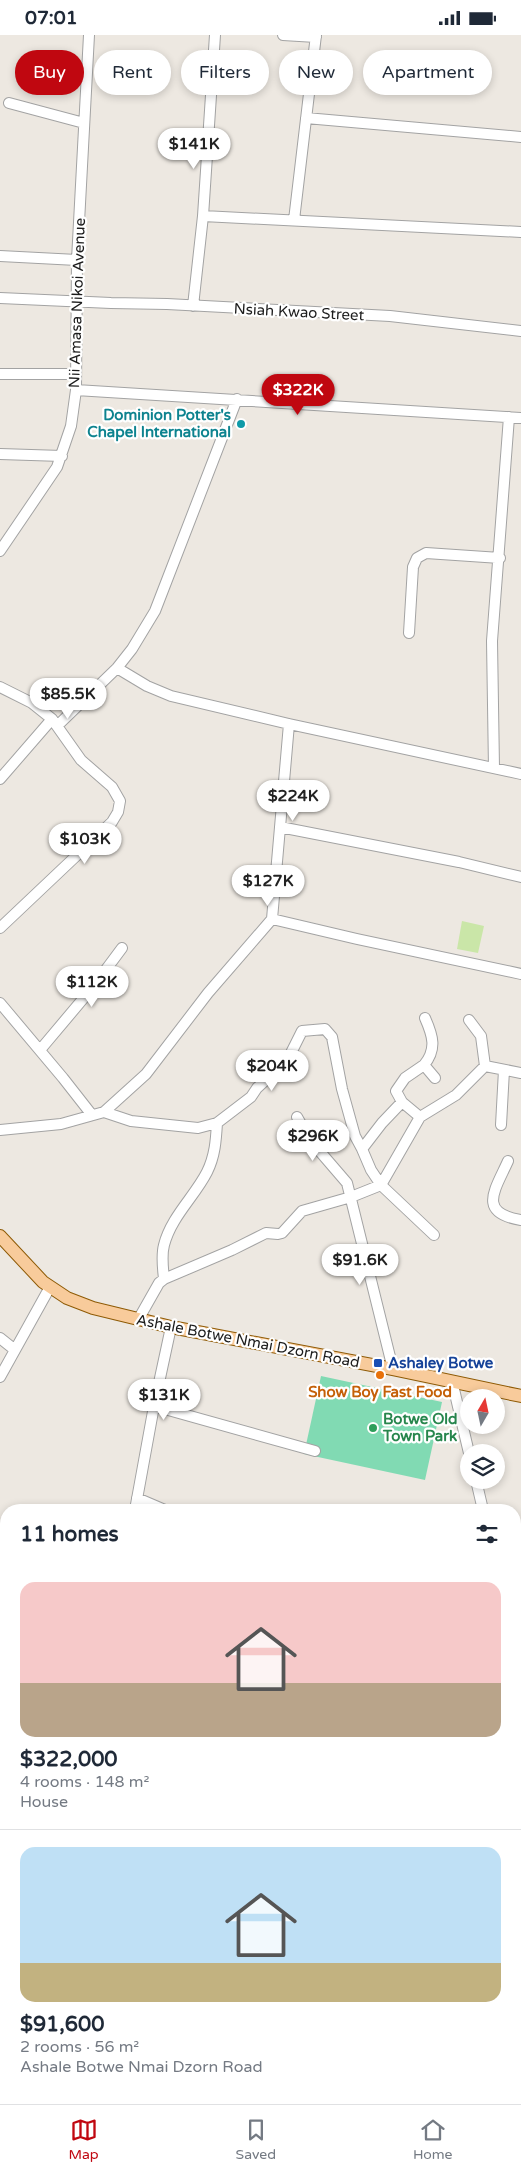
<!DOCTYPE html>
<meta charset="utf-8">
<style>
body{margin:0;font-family:"Varela Round",sans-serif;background:#f6f6f7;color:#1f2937;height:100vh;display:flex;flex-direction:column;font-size:19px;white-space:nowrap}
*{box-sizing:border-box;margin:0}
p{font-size:16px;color:#747a83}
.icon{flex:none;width:28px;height:28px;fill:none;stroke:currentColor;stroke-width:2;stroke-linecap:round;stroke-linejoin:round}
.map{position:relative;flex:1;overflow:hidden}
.sheet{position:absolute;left:0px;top:1469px;width:521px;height:601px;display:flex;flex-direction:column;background:#fff;border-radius:20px 20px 0 0;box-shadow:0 2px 8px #0003}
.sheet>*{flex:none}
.hud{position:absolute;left:15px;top:15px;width:491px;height:45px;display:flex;gap:10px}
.needle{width:32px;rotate:9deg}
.buttons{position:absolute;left:460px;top:1354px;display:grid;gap:10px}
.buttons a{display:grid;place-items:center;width:45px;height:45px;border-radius:50%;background:#fff;box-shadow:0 2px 8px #0003;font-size:25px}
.price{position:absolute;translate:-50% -42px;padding:0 11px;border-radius:18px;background:#fff;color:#222;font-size:16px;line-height:32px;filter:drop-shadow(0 1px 2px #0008)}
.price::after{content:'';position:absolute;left:50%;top:30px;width:15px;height:11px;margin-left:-8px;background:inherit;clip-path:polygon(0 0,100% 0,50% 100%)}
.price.on{background:#c00710;color:#fff}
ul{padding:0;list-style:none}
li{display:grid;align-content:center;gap:10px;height:265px;padding:0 20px}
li+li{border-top:1px solid #e0e1e3}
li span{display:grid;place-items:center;height:155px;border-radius:15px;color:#555}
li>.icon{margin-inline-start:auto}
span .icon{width:90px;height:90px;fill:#fffc;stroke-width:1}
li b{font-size:21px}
h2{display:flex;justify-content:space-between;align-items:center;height:60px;padding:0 20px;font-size:21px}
.pill{padding:0 18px;border-radius:22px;background:#fff;box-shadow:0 2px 8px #0003;font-size:18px;line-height:45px}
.pill.on{background:#c00710;color:#fff}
.status{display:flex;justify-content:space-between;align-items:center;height:35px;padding:0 25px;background:#fff;direction:ltr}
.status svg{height:14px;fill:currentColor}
.tab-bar{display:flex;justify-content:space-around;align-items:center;height:70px;border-top:1px solid #e0e1e3;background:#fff;font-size:14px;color:#747a83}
.tab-bar a{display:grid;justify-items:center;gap:2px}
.tab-bar .on{color:#c00710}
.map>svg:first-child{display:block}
</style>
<div class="status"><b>07:01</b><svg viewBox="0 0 49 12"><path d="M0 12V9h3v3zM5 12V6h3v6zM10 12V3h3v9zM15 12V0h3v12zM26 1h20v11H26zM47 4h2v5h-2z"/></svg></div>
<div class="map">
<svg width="521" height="2069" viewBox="0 0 521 2069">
<rect width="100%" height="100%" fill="#ede8e1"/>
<path fill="#cae6a8" d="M462,886l22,5 -6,27 -21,-4z"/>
<path fill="#81dab3" d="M321,1341l121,26 -17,78 -121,-26z"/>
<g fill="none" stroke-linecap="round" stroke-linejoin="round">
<defs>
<path id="minor" d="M283,0l33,2
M9,68l75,20
M306,83l215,19
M203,181l318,16
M294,185l22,-185
M0,221l77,4
M0,263l111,5 56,1 223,12 131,15
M193,271l10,-90 12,-181
M0,339h76
M76,355l445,28
M0,419l62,2
M0,516l57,-84 14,-41 5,-36 1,-130 12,-225
M409,598l4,-66 4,-9 9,-5 74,5
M117,633l30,18 24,10 118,28 232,50
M0,652l32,16 20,16 29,41 31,27 8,14 -2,11 -6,10 -112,106
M57,691l60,-58 15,-19 23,-38 82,-212
M494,733l-2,-127 17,-224
M0,744l52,-60
M280,792l179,35 62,15
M272,884l17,-195
M0,968l63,75 29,37
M469,985l12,16 4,30
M40,1015l53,-63 29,-39
M424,1030c13,-16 9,-29 1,-47
M402,1067l18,15
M104,1077l27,9 67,7 19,-5 34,-26 6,-9 26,-24 6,-7 13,-26 23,-2 7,8 10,52 13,47 7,13
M297,1082l13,23 37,43 46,186
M501,1090l3,-55
M0,1095l61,-6 43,-12 42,-38 62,-81 64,-74 85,20 164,35
M508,1126c-13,29 -31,52 13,59
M434,1200l-53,-50 -10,-15 -9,-21 20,-26 20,-21 -6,-11 9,-13 19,-13 11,13
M164,1244c-1,-11 -3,-23 0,-34 7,-28 31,-49 43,-73 8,-16 9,-32 10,-49
M138,1285l21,-37 5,-4 68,-29 34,-17 12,1 4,-1 20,-22 49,-14 30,-12 39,-68 36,-22 29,-29 36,7
M0,1303l15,12
M0,1342l50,-90
M452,1346l17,72
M154,1371l161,45
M476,1445l7,30
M137,1463l28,12
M135,1475l19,-104 17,-79
M515,1495l6,1
M515,1649h6
M0,1655l6,-34
M0,1779l6,1
M0,1877l6,1
M515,2000l6,-5
M189,2064l5,5
M314,2064l3,5
M22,2069l1,-5
M115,2069l1,-5
M220,2069l13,-5
M439,2069l6,-5"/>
<path id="major" d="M0,1201l43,46 24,16 26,10 78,19 222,42 128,27"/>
</defs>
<use href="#minor" stroke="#a3a3a3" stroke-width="12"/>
<use href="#major" stroke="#8e5a05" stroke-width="14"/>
<use href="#minor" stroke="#fff" stroke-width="10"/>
<use href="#major" stroke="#f8cb9b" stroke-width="12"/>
</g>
<circle fill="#0f9aa8" stroke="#fff" stroke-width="2" cx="241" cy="389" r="5"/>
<rect fill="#1a4fb4" stroke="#fff" stroke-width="2" x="373" y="1323" width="10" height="10" rx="2.5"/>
<circle fill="#e8710a" stroke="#fff" stroke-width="2" cx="380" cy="1340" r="5"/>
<circle fill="#2e9e5b" stroke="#fff" stroke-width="2" cx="373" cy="1393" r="5"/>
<g text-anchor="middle" stroke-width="4.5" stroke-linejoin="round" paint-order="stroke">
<g font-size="15" fill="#1c1c1c" stroke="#fff">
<text transform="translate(77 268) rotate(-88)" y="5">Nii Amasa Nikoi Avenue</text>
<text transform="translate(299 277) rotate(3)" y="5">Nsiah Kwao Street</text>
<text transform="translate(248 1306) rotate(11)" y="5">Ashale Botwe Nmai Dzorn Road</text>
</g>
<g font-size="15" font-weight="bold" fill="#0d838f" stroke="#fff" text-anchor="end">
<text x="231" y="385">Dominion Potter's<tspan x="231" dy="17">Chapel International</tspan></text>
</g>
<g font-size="15" font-weight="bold" fill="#164399" stroke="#fff" text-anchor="start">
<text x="388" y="1333">Ashaley Botwe</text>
</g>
<g font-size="15" font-weight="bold" fill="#c56008" stroke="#fff">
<text x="380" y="1362">Show Boy Fast Food</text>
</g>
<g font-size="15" font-weight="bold" fill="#27864d" stroke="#fff" text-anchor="start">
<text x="383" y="1389">Botwe Old<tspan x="383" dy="17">Town Park</tspan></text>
</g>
</g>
</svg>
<div class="buttons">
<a><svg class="needle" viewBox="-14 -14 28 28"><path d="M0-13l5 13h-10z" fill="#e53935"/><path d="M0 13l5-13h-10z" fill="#747a83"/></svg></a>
<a><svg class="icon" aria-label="layers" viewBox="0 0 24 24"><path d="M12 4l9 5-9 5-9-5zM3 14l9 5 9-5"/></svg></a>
</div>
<b class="price" style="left:194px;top:135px">$141K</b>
<b class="price on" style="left:298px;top:381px">$322K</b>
<b class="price" style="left:68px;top:685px">$85.5K</b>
<b class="price" style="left:293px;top:787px">$224K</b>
<b class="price" style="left:85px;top:830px">$103K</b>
<b class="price" style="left:268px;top:872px">$127K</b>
<b class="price" style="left:92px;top:973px">$112K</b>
<b class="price" style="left:272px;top:1057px">$204K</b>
<b class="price" style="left:313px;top:1127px">$296K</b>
<b class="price" style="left:360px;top:1251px">$91.6K</b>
<b class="price" style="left:164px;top:1386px">$131K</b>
<div class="hud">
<a class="pill on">Buy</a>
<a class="pill">Rent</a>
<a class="pill">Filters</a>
<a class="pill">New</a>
<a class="pill">Apartment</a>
</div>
<section class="sheet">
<h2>11 homes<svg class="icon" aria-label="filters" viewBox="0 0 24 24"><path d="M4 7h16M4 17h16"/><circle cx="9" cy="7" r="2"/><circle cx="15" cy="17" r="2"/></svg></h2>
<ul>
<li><span style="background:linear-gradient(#f6c9c9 65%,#b9a48a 0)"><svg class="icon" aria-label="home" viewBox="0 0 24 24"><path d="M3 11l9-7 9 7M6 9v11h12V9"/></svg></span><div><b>$322,000</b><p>4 rooms · 148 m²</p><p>House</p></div></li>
<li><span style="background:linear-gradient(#bfe0f5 75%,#c2b280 0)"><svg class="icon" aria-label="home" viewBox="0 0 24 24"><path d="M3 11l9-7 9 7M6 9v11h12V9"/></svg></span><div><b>$91,600</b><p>2 rooms · 56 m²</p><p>Ashale Botwe Nmai Dzorn Road</p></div></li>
</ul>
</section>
</div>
<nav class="tab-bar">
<a class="on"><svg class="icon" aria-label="map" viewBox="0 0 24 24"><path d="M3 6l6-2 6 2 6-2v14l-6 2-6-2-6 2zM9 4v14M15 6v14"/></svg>Map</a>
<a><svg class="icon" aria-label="saved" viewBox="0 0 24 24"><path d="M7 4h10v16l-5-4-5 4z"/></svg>Saved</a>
<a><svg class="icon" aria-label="home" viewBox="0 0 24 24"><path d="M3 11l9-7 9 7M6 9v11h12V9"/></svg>Home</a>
</nav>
